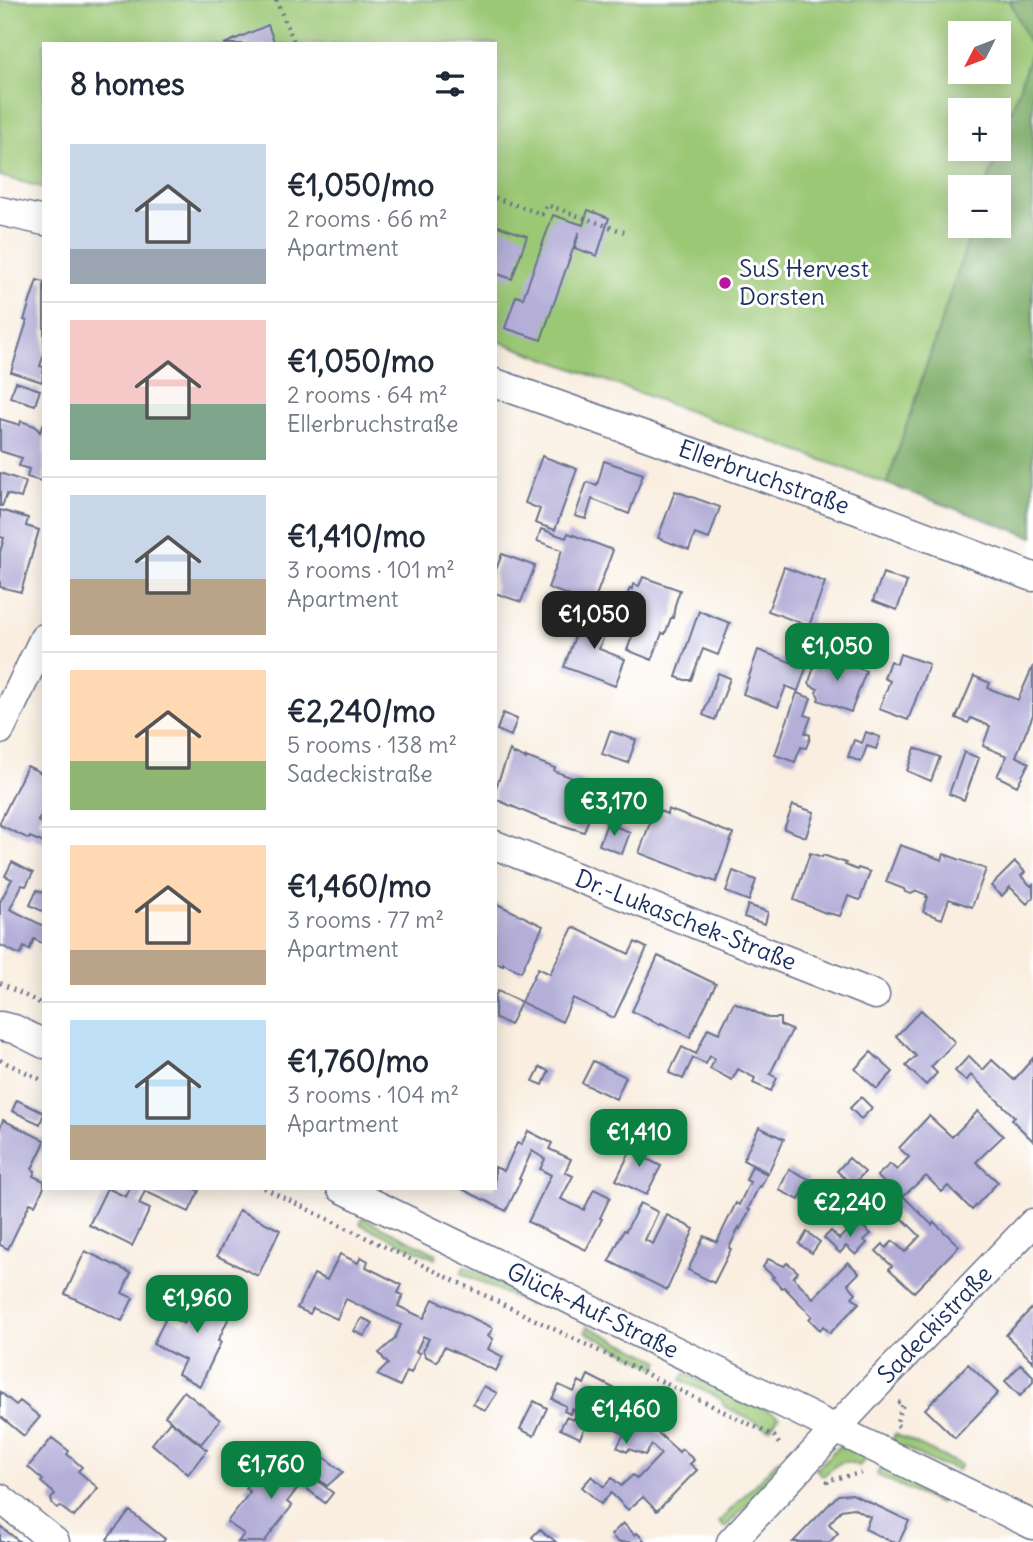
<!DOCTYPE html>
<meta charset="utf-8">
<style>
body{margin:0;font-family:Delius,sans-serif;background:#f6f6f7;color:#1f2937;height:100vh;display:flex;flex-direction:column;font-size:26px;white-space:nowrap}
*{box-sizing:border-box;margin:0}
p{font-size:23px;color:#747a83}
.icon{flex:none;width:38px;height:38px;fill:none;stroke:currentColor;stroke-width:2;stroke-linecap:round;stroke-linejoin:round}
.map{position:relative;flex:1;overflow:hidden}
.panel{position:absolute;left:42px;top:42px;width:455px;height:1148px;display:flex;flex-direction:column;background:#fff;border-radius:0px;box-shadow:0 4px 18px #0003}
.panel>*{flex:none}
.needle{width:46px;rotate:228deg}
.controls{position:absolute;left:948px;top:21px;display:grid;gap:14px}
.controls a{display:grid;place-items:center;width:63px;height:63px;border-radius:0px;background:#fff;box-shadow:0 4px 18px #0003;font-size:35px}
.price{position:absolute;translate:-50% -60px;padding:0 16px;border-radius:14px;background:#0b8043;color:#fff;font-size:23px;line-height:46px;filter:drop-shadow(0 2px 4px #0008)}
.price::after{content:'';position:absolute;left:50%;top:42px;width:21px;height:16px;margin-left:-10px;background:inherit;clip-path:polygon(0 0,100% 0,50% 100%)}
.price.on{background:#222;color:#fff}
ul{padding:0;list-style:none}
li{display:flex;align-items:center;gap:21px;height:175px;padding:0 28px}
li+li{border-top:2px solid #e0e1e3}
li span{display:grid;place-items:center;flex:none;width:196px;height:140px;border-radius:0px;color:#555}
li>.icon{margin-inline-start:auto}
span .icon{width:84px;height:84px;fill:#fffc;stroke-width:1}
li b{font-size:30px}
h2{display:flex;justify-content:space-between;align-items:center;height:84px;padding:0 28px;font-size:30px}
.map>svg:first-child{display:block}
</style>
<div class="map">
<svg width="1033" height="1542" viewBox="0 0 1033 1542">
<rect width="100%" height="100%" fill="#fff"/>
<filter id="ink" filterUnits="userSpaceOnUse"><feTurbulence type="fractalNoise" baseFrequency=".0143" numOctaves="2"/><feDisplacementMap in="SourceGraphic" scale="14" xChannelSelector="R" yChannelSelector="G"/><feConvolveMatrix kernelMatrix="1 2 1 2 8 2 1 2 1" color-interpolation-filters="sRGB"/></filter>
<filter id="wash" filterUnits="userSpaceOnUse"><feTurbulence type="fractalNoise" baseFrequency=".00686" numOctaves="4" result="noise"/><feDisplacementMap in="SourceGraphic" scale="28" xChannelSelector="R" yChannelSelector="G"/><feGaussianBlur stdDeviation="1.57" result="paint"/><feColorMatrix in="noise" values="0 0 0 0 0 0 0 0 0 0 0 0 0 0 0 0 0 1.4 0 .05"/><feComposite in="paint" operator="in"/></filter>
<g filter="url(#wash)">
<rect width="100%" height="100%" fill="#f9eee0"/>
<path fill="#9bc875" stroke="#5b7c6a" stroke-width="2" fill-rule="evenodd" d="M0,0h1010l22,50 -33,98v-38h-38v39h38l-13,38h-25v39h12l-86,258 -392,-144v-296h-451v144l-44,-12zM961,33h38v39h-38z
M363,1218l74,36 -2,5 -75,-35z
M464,1266l67,33 -2,6 -68,-32z
M587,1326l73,35 -3,7 -72,-36z
M685,1373l39,20 7,-2 48,25 -8,12 -3,1 -44,-23 -3,-7 -40,-19z
M895,1434l66,31 -3,5 -11,-4h-5l-51,-24z
M842,1446l25,12 -8,8c-18,-9 -22,-2 -36,10l-7,-7 22,-22z
M779,1459l7,7 -20,18 -41,44 -6,-6z
M881,1465l61,32 -3,7 -62,-29z"/>
<path fill="#7cac66" stroke="#4c6e62" stroke-width="2" d="M1010,0h23v537l-146,-53 86,-258h26v-39h-13l46,-137z"/>
<g id="blocks">
<path fill="#b4aed8" d="M268,25l7,19h-51z
M588,210l21,8 -12,38 -22,-8 4,-16 -38,108 -36,-12 11,-32 7,2 30,-83 30,10z
M495,225l32,11 -15,43 -17,-6z
M37,280l7,2v72l-4,12 4,1 -2,15 -31,-10 16,-51 -3,-1z
M16,382l24,8 -5,15 -25,-8z
M0,419l20,6 1,-4 14,5 5,6 4,-9v59l-17,-5 2,-8 -10,-3 3,-8 -22,-7z
M542,456l35,13 -22,61 -20,-7 5,-14 -15,-6z
M604,461l39,13 -14,40 -37,-15 -6,20 -11,-3 12,-34 10,3z
M0,473l26,9 -5,16 -14,-4 -5,12h-2z
M675,491l45,16 -11,32 -14,-5 -6,16 -31,-12z
M0,510l28,8 -2,8 13,4 -18,62 -21,-5v-35l4,-14 -4,-1z
M541,529l25,9 2,-5 45,17 -20,54 -45,-16 14,-38 -25,-9z
M502,554l33,12 -14,36 -26,-9v-21z
M784,567l41,15 -16,44 -41,-15z
M883,573l24,9 -10,28 -24,-9z
M643,577l37,13 -5,15 -2,13h-2l-6,16 -3,-1 -10,27 -25,-10 10,-26 -18,-7 11,-29 2,1 1,-5 6,2z
M584,611l26,9 -11,29 26,10 -10,27 -51,-19z
M699,611l31,12 -12,32 -15,-6 -12,31h-6l-9,-3z
M798,649l13,5 -13,37 -12,-5 -8,21 -35,-13 15,-44 35,13z
M900,654l29,10 -21,56 -29,-11 11,-28 -6,-3 6,-17 7,3z
M818,655l48,16 -15,41 -33,-12 1,-3 -3,-5 2,-3 -7,-3 -2,-4z
M1033,666v49l-17,41 13,7 -12,23 -20,-10 10,-20 -24,-10 7,-20 -19,-8 -3,5 -12,-5 18,-42 16,7 -2,5 30,12z
M718,673l12,5 -15,42 -12,-5z
M797,693l14,5 -6,17 6,2 -6,16 5,2v3l-4,10 -5,-1 -6,15 -20,-7z
M503,713l14,6 -6,17 -14,-6z
M610,731l26,9 -8,23 -26,-9z
M866,732l14,5 -4,12 -9,-3 -6,16 -13,-5 6,-17 8,3z
M915,748l25,9 -9,24 -24,-10z
M510,750l2,2v1l14,6v-2l29,11 -1,3 46,17 -16,44 -47,-15 -42,-18v-9z
M964,752l15,6 -15,42 -15,-6z
M27,766l17,8v36l-6,11 6,3v19l-14,-6 -1,2 -29,-14v-3z
M793,805l21,7 -8,25 -22,-8z
M655,809l12,5 1,-5 65,25 -17,48 -77,-29z
M607,823l23,9 -8,22 -23,-9z
M900,845l42,15 2,-6 42,15 -14,38 -23,-8 -7,20 -19,-7 5,-15h-2l1,-2 -10,-4 -6,3 -6,-2 -1,-3 -18,-7z
M810,853l12,4 1,-2 23,8 -1,2 12,5 1,-2 12,4 -10,28 -12,-4 -8,20 -12,-3v1l-34,-14z
M12,862l21,11 -7,13 -4,-1 -12,24 34,17v18l-10,-5 -5,11 -5,-3 -4,8 -20,-10v-43l12,-23 -7,-3z
M1015,862l10,10 -4,4 10,10 2,-2v13l-6,7 -17,-17 -8,9 -11,-10z
M733,871l23,9 -7,21 -23,-9z
M37,890l7,3v19l-14,-7z
M495,903l48,23 -22,46 -18,-9v2l-8,-3z
M748,905l20,7 -3,12 -21,-7z
M573,927l56,27 6,-12 12,6 -33,70 -41,-20 -11,24 -41,-20 -11,23 -15,-7v-22l3,-5 23,11 17,-34 12,6z
M658,956l58,28 -26,53 -29,-14 -1,2 -28,-14z
M734,1002l34,16h12v7l12,5 -22,44 7,4 -6,13 -18,-8 2,-5 -17,-9 -6,11 -22,-11 5,-10 -5,-3 -4,8 -13,-6 -10,21 -14,-6 13,-26 14,7 12,-26 11,5z
M921,1010l34,32 -24,25 6,6 -11,12 -20,-19 10,-10 -20,-20z
M871,1052l22,20 -16,17 -22,-20z
M969,1056l14,14 9,-10 22,20 19,-22v83l-21,-21 3,-3 -44,-42 -5,6 -11,-10z
M593,1061l33,16 -10,22 -34,-16z
M540,1067l9,4 -6,14 -10,-4z
M861,1097l11,11 -11,11 -11,-11z
M17,1100l27,13 -4,11 -28,-13z
M978,1111l25,25 -27,26 22,20 -26,28 -24,-24 -6,6 -16,-16 -23,20 29,29 2,-3 25,24 -45,46 -25,-23 3,-3 -16,-15 7,-7 3,4 7,-7 12,11 15,-16 -30,-30 9,-9 -22,-21 13,-12 7,6 12,-13 -10,-9 30,-32 23,21z
M3,1120l41,20v4l-12,25 3,2 -2,5 11,5v6l-9,18 -5,-2 -22,46 -8,-4v-117z
M759,1127l25,12 -16,34 -25,-13z
M528,1131l24,12 -3,6 22,10 -6,13 8,4 -12,23 23,11 10,-21 16,8 -10,21 2,1 -16,31 -58,-28 23,-47 -11,-6 5,-10 -13,-8 -13,28 2,1 -15,31 -46,-23h35v-21l9,4 13,-28 4,2z
M638,1140l13,6 -6,12 16,8 -15,29 -30,-15 13,-26z
M849,1158l16,14 -13,13 -15,-14z
M752,1166l15,8 -6,13 -2,-1 -11,23 2,1 -10,19 -1,-2 -10,21 2,1 -17,34 -26,-13 16,-34 13,6 19,-39 3,2 11,-23 -4,-2z
M789,1169l20,10 -10,21 -20,-10z
M107,1188l19,9 4,-9h63l6,3 -10,21 -44,-21 -6,13 11,5 -18,37 -43,-21z
M640,1203l18,9 -13,28 8,4 14,-29 27,14 -27,61 -58,-29 15,-31 2,1z
M239,1210l41,20 -22,46 -41,-20z
M857,1221l14,13 -7,6 3,3 -11,12 -10,-9 -6,7 -16,-15 7,-7 8,8z
M807,1232l13,10 -8,11 -13,-9z
M85,1251l46,22 -9,20 11,5 -11,23 -57,-27z
M340,1254l18,9 3,-6 7,4 -2,6 36,18 -4,8 5,2 -5,11 21,10 5,2 9,-19 60,29 -5,8 5,3 -5,10 15,8 -7,14 -52,-24 -7,15 -12,-6 -2,-6 6,-11 -6,-3 -7,16 4,1 -9,20 -4,-2 -7,15 -23,-11 11,-11 -9,-11 15,-13 7,-15 -55,-26 -9,20 -24,-11 -3,6 -13,-6 17,-34 13,6z
M768,1259l16,7 3,-3 2,1 9,8 -5,5 20,21 35,-36 11,11 -11,11 8,9 -4,4 7,6 -29,30 -7,-7 -3,4 -11,-11 3,-3 -28,-29 -2,1 -10,-10 2,-1 -11,-10z
M202,1287l33,17 -17,37 3,1 -21,44 -22,-12 7,-14 -32,-16 14,-28 17,8z
M1033,1307v55l-27,-27z
M362,1318l11,5 -9,13 -10,-5z
M968,1364l30,29 -43,45 -30,-29z
M1021,1364l12,12v6l-13,14 -15,-15z
M588,1375l37,19 -4,7 5,3 -5,10 35,17 23,21 3,-3 12,11 -4,4 7,6 -40,41 -14,-14 -15,13 -17,-17 -10,11 -19,-17 10,-11 12,11 8,-9 9,8 12,-11 4,4 24,-25 -9,-9 -7,10 -16,-6 -2,3 -10,-5 7,-13 -34,-17 -10,21 -20,-9 6,-12 7,3 1,-2 6,3 4,-7 -12,-5 -2,5 -6,-3 2,-5 -14,-7 7,-14 15,7 5,-11 5,3z
M484,1386l13,7 -12,18 -12,-7z
M184,1391l36,29 -19,24 -36,-28z
M0,1392l16,13 4,-4 20,16 -16,19 -24,-20z
M534,1401l13,7 -13,28 -14,-7z
M170,1421l37,29 -19,24 -36,-30z
M52,1438l17,13 -2,3 15,13 -4,4 20,17 -24,29 -13,-10 -4,1 -5,-5 -1,-4 4,-5 -14,-12 2,-2 -15,-13z
M311,1447l32,25 -16,14 -30,-24z
M268,1458l14,11 -3,3 6,5 -3,-4 2,-3 12,9 7,-10 30,24 -8,10 -24,-19 -14,18 5,4 -28,36h-26l6,-8 -17,-12 23,-30 -5,-4z
M852,1494l57,27 -10,21h-7l-27,-13 5,-12 -17,-9 -12,2 -12,14 9,9 -8,9h-37l45,-47z
M130,1511l35,28 -2,3h-52l-4,-3z
M623,1523l12,12 2,-2 9,9h-28l-7,-7z
M0,1526l20,16h-20z
M540,1529l8,8 1,-1 7,6h-20l-4,-5z"/>
</g>
</g>
<g filter="url(#ink)">
<use href="#blocks" fill-opacity="0" stroke="#69728c" stroke-width="2"/>
<g fill="none" stroke-linecap="round" stroke-linejoin="round">
<defs>
<g id="minor">
<path d="M0,211l44,10"/>
<path id="s1" d="M495,383l359,126 179,68"/>
<path d="M0,730l44,-92"/>
<path id="s2" d="M495,845l380,150"/>
<path d="M0,1026l14,3 30,15"/>
<path id="s3" d="M341,1188l692,337"/>
<path d="M0,1498l55,44"/>
<path id="s4" d="M731,1542l141,-152 161,-167"/>
</g>
</defs>
<use href="#minor" stroke="#69728c" stroke-width="31"/>
<path stroke="#69728c" stroke-width="4.5" stroke-dasharray="2 5" stroke-linecap="butt" d="M276,0l19,44
M495,198l47,16 5,-9 77,27
M0,983l44,22
M0,1060l44,21
M264,1188l510,248 7,11
M898,1402l5,2 -7,20 5,4
M827,1483l2,-3 32,-7"/>
<use href="#minor" stroke="#fff" stroke-width="28"/>
</g>
</g>
<circle fill="#b5179e" stroke="#fff" stroke-width="2.5" cx="725" cy="283" r="7"/>
<g text-anchor="middle" stroke-width="6" stroke-linejoin="round" paint-order="stroke">
<g font-size="24" fill="#1b2f5e" stroke="#fff" text-anchor="start">
<text x="739" y="277">SuS Hervest<tspan x="739" dy="28">Dorsten</tspan></text>
</g>
<g font-size="24" fill="#1b2f5e" stroke="#fff">
<text dy="8" stroke="none"><textPath href="#s1" startOffset="285">Ellerbruchstraße</textPath></text>
<text dy="8" stroke="none"><textPath href="#s2" startOffset="205">Dr.-Lukaschek-Straße</textPath></text>
<text dy="8" stroke="none"><textPath href="#s3" startOffset="280">Glück-Auf-Straße</textPath></text>
<text dy="8" stroke="none"><textPath href="#s4" startOffset="298">Sadeckistraße</textPath></text>
</g>
</g>
</svg>
<div class="controls">
<a><svg class="needle" viewBox="-14 -14 28 28"><path d="M0-13l5 13h-10z" fill="#e53935"/><path d="M0 13l5-13h-10z" fill="#747a83"/></svg></a>
<a>+</a>
<a>−</a>
</div>
<b class="price on" style="left:594px;top:651px">€1,050</b>
<b class="price" style="left:837px;top:683px">€1,050</b>
<b class="price" style="left:614px;top:838px">€3,170</b>
<b class="price" style="left:639px;top:1169px">€1,410</b>
<b class="price" style="left:850px;top:1239px">€2,240</b>
<b class="price" style="left:197px;top:1335px">€1,960</b>
<b class="price" style="left:626px;top:1446px">€1,460</b>
<b class="price" style="left:271px;top:1501px">€1,760</b>
<section class="panel">
<h2>8 homes<svg class="icon" aria-label="filters" viewBox="0 0 24 24"><path d="M4 7h16M4 17h16"/><circle cx="9" cy="7" r="2"/><circle cx="15" cy="17" r="2"/></svg></h2>
<ul>
<li><span style="background:linear-gradient(#c9d6e8 75%,#9aa5b1 0)"><svg class="icon" aria-label="home" viewBox="0 0 24 24"><path d="M3 11l9-7 9 7M6 9v11h12V9"/></svg></span><div><b>€1,050/mo</b><p>2 rooms · 66 m²</p><p>Apartment</p></div></li>
<li><span style="background:linear-gradient(#f6c9c9 60%,#7fa58c 0)"><svg class="icon" aria-label="home" viewBox="0 0 24 24"><path d="M3 11l9-7 9 7M6 9v11h12V9"/></svg></span><div><b>€1,050/mo</b><p>2 rooms · 64 m²</p><p>Ellerbruchstraße</p></div></li>
<li><span style="background:linear-gradient(#c9d6e8 60%,#b9a48a 0)"><svg class="icon" aria-label="home" viewBox="0 0 24 24"><path d="M3 11l9-7 9 7M6 9v11h12V9"/></svg></span><div><b>€1,410/mo</b><p>3 rooms · 101 m²</p><p>Apartment</p></div></li>
<li><span style="background:linear-gradient(#ffd9b3 65%,#8fb573 0)"><svg class="icon" aria-label="home" viewBox="0 0 24 24"><path d="M3 11l9-7 9 7M6 9v11h12V9"/></svg></span><div><b>€2,240/mo</b><p>5 rooms · 138 m²</p><p>Sadeckistraße</p></div></li>
<li><span style="background:linear-gradient(#ffd9b3 75%,#b9a48a 0)"><svg class="icon" aria-label="home" viewBox="0 0 24 24"><path d="M3 11l9-7 9 7M6 9v11h12V9"/></svg></span><div><b>€1,460/mo</b><p>3 rooms · 77 m²</p><p>Apartment</p></div></li>
<li><span style="background:linear-gradient(#bfe0f5 75%,#b9a48a 0)"><svg class="icon" aria-label="home" viewBox="0 0 24 24"><path d="M3 11l9-7 9 7M6 9v11h12V9"/></svg></span><div><b>€1,760/mo</b><p>3 rooms · 104 m²</p><p>Apartment</p></div></li>
</ul>
</section>
</div>
